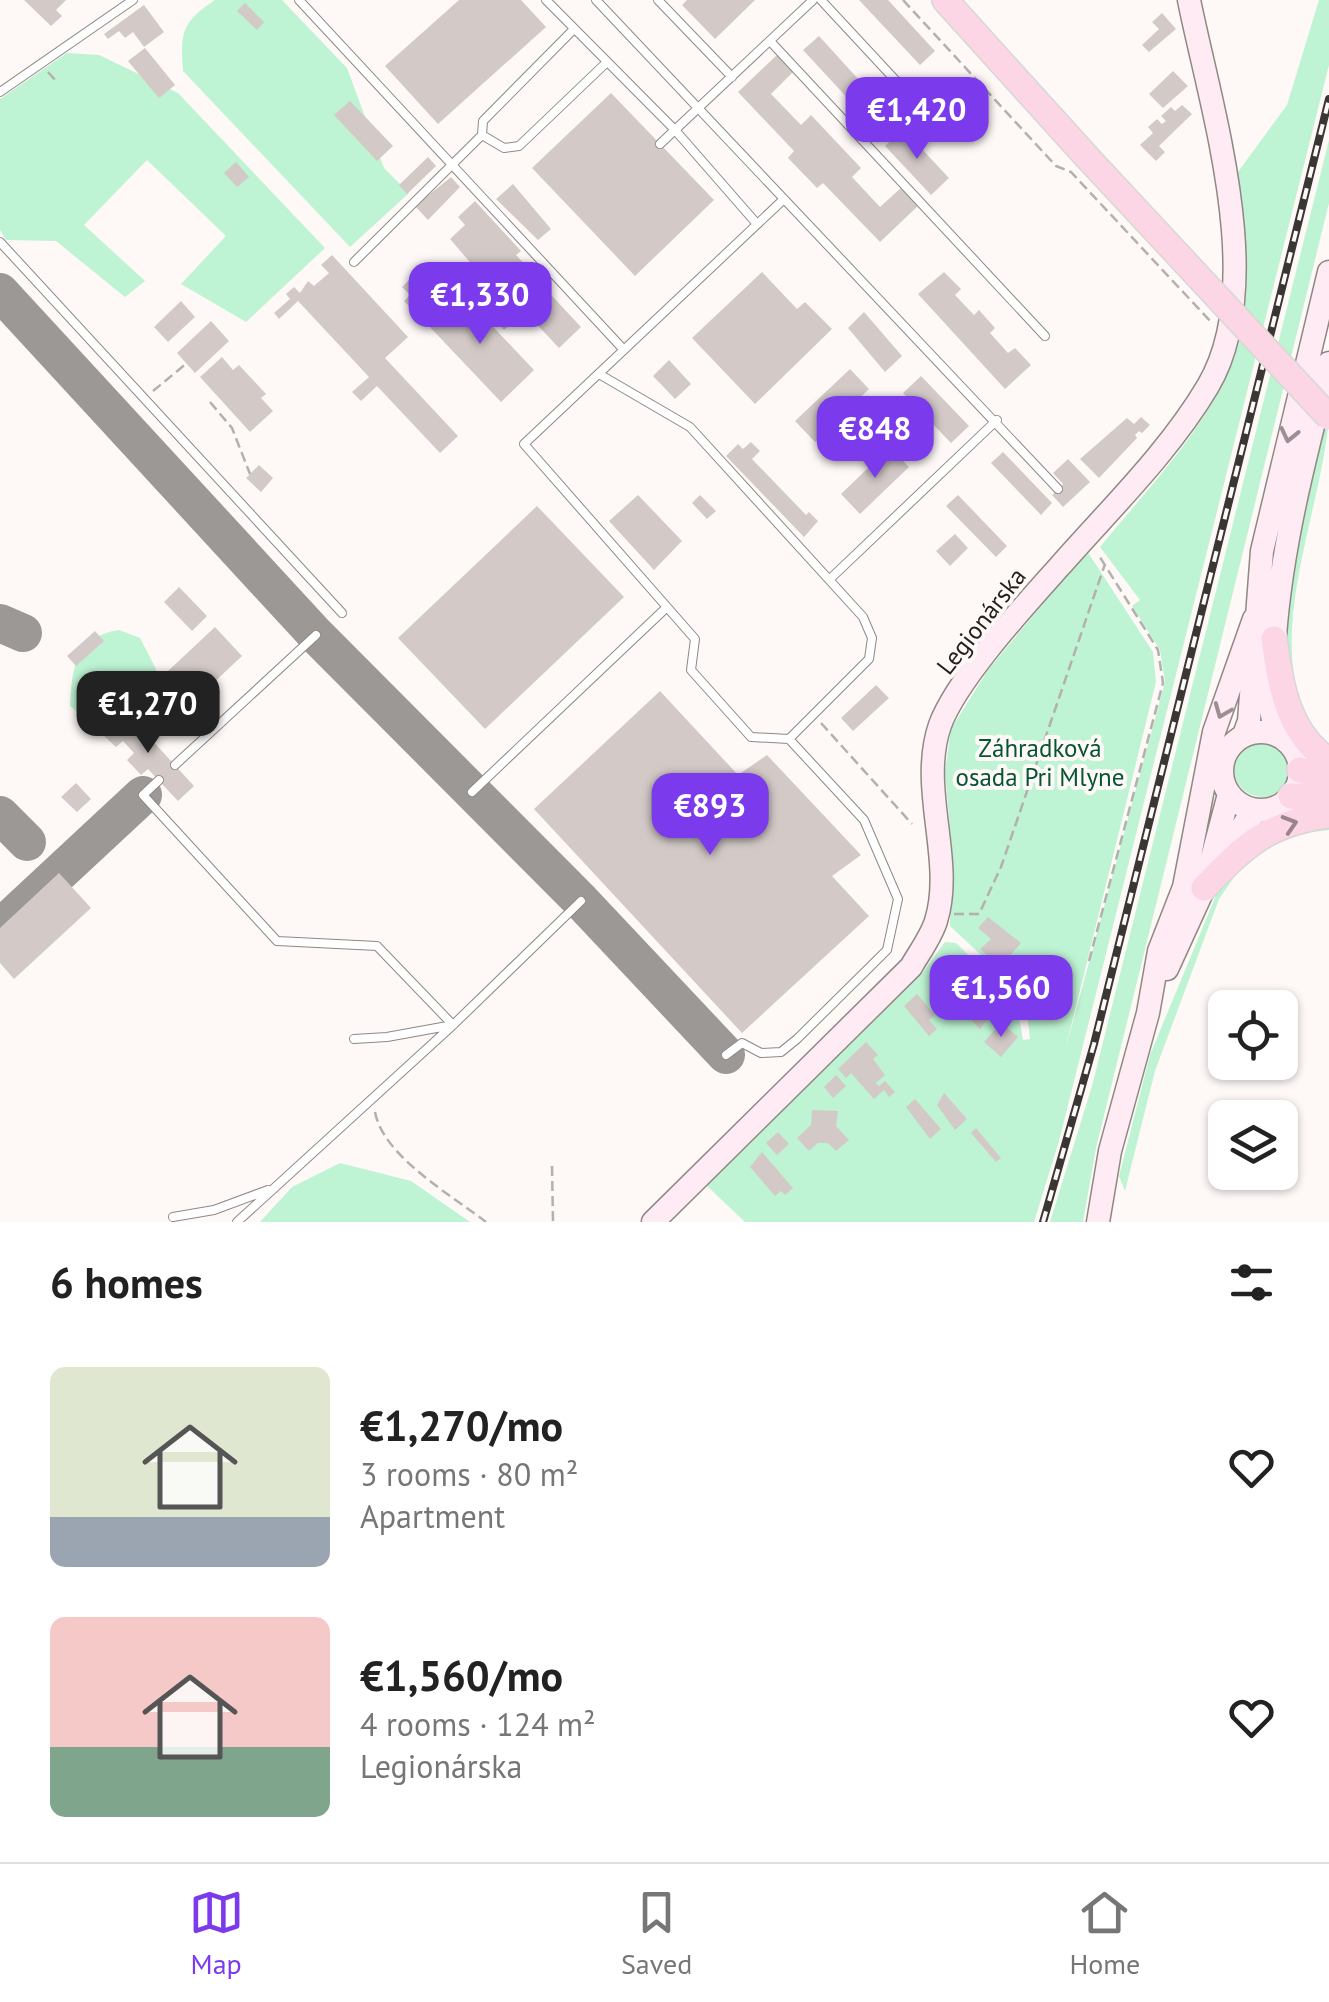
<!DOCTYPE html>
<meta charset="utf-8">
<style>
body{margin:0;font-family:"PT Sans",sans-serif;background:#f2f2f2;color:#222;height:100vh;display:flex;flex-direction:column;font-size:38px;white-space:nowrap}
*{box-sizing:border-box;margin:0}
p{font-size:32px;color:#767676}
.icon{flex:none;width:55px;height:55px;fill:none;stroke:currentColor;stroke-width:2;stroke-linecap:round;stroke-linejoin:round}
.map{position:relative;height:1222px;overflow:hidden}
.details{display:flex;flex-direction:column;background:#fff;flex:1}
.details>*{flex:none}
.controls{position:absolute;left:1208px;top:990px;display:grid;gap:20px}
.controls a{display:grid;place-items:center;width:90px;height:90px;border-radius:15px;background:#fff;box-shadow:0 2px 8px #0004;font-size:50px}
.price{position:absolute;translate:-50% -85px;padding:0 22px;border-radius:20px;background:#7c3aed;color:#fff;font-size:32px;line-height:65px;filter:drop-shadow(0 2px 5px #0008)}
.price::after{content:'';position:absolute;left:50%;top:60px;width:30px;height:22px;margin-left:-15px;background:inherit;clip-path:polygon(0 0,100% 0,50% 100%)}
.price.current{background:#222;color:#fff}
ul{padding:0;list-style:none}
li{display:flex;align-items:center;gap:30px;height:250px;padding:0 50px}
li span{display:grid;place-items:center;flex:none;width:280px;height:200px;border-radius:15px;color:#555}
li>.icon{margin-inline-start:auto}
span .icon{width:120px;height:120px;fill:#fffc;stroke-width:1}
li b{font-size:42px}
h2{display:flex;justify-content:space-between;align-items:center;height:120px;padding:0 50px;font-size:42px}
.tab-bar{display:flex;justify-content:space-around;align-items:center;height:140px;border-top:2px solid #e0e0e0;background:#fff;font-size:28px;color:#767676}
.tab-bar a{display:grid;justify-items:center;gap:5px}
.tab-bar .current{color:#7c3aed}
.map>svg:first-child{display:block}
</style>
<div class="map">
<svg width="1329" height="1222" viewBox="0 0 1329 1222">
<rect width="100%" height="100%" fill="#fef9f6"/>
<path fill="#bef3d3" d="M215,0h67l65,68 37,100 25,25 -59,54 -167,-176c-3,-39 -1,-49 32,-71z
M1319,0h10v65l-270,1076 -25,81h-289l-39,-37 214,-209 25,-34 11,1 60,58 7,39 7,-1 -5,-43 -75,-70 3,-66 -8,-88 6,-43 37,-59 99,-119 66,101 3,30 -91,369 100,-369 -5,-32 -28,-44 8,-6 -40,-53c59,-73 134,-143 145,-240 5,-44 -4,-88 -10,-131l52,-71z
M67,53l32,2 79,38 147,155 -79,74 -65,-38 45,-48 -79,-76 -63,65 61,56 -20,16 -69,-56 -50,-1 -6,-10v-131z
M1329,140v63l-233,945 -13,74h-33l42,-136z
M1329,406c0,98 -84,258 0,339 -8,-7 -23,-16 -28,-26 -38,-78 6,-231 28,-313z
M119,630l21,8 15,29 15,47 -25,4 -35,-12 -24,13 -16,-13c2,-38 5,-69 49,-76z
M1234 769a28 28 0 1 1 56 0a28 28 0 1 1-56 0Z
M1329,822v8l-32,4 -30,11 -30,28 -18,26 -64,172 -30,120 -6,-15 31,-121 67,-162c27,-43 60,-68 112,-71z
M340,1163l71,18 59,41h-210l32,-35z"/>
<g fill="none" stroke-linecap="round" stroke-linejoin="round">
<path stroke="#9c9895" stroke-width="38" d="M0,292l316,343 265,266 145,154
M0,623l23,10
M0,815l27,27
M0,928l143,-133"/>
</g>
<path fill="#d3cac8" d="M24,0h42l-10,10 6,6 -11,10z
M459,0h62l25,27 -108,97 -53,-58z
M687,0h68l-40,39 -33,-34z
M859,0h29l47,51 -15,14z
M245,3l19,19 -7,8 -20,-19z
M144,5l20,27 -20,15 -11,-15 -8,6 -6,-7 -11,8 -4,-5z
M1162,13l14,16 -27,23 -7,-7 17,-16 -7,-7z
M819,36l61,67 -15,14 -62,-67z
M145,48l30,37 -16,13 -31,-37z
M777,55l16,17 -22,22 30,31 10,-10 50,53 -9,9 28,30 22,-20 17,18 -39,37 -57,-59 -6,5 -29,-30 6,-7 -56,-59z
M1173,71l15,15 -25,22 -14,-14z
M611,93l103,107 -79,76 -103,-108z
M350,101l43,45 -16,15 -43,-46z
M1182,105l10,9 -33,32 6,6 -9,9 -16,-16 13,-12 -5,-6 9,-8 5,5 4,-3 -5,-5 10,-9 4,4z
M903,129l46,49 -18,17 -46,-49z
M428,157l8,9 -29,28 -8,-9z
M236,162l13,15 -12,10 -13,-14z
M451,177l9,10 -32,33 -13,-14z
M513,184l38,45 -13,11 -42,-41z
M475,201l46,50 -5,4 15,16 -27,25 -14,-16 -3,2 -37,-43 15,-14 -7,-8z
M332,255l76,82 -23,21 73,78 -18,17 -63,-67 -16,15 -9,-9 17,-15 -71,-76 -19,18 -5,-6 16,-14 -4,-5 8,-7 6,6 8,-12 6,5 15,-13 -8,-8z
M423,266l20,20 -27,27 -12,-12 6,-6 -8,-8z
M762,272l35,37 8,-7 27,27 -77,75 -63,-66z
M944,272l17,17 -6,6 19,20 5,-5 16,18 -5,5 18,20 7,-5 16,17 -26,24 -87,-95z
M540,283l41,44 -22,21 -31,-33 -5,4 -6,-7 4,-4 -3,-4z
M460,292l74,78 -33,32 -74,-78z
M492,298l22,23 -10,9 -22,-23z
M181,301l14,16 -27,25 -14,-15z
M864,312l38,44 -17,16 -37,-44z
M211,321l18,20 -34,32 -18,-20z
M222,357l11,13 6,-5 27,29 -5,4 12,13 -23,21 -50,-55z
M669,360l22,24 -16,15 -22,-23z
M850,369l19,20 -54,53 -20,-21z
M921,376l48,50 -18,17 -48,-50z
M1141,417l9,8 -8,8 -3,-2 -4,4 2,3 -38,40 -19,-19 47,-41 7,6z
M751,442l9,9 -8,8 54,56 3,-3 9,9 -14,16 -78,-81 12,-12 5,5z
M890,447l19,20 -49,47 -19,-20z
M1003,452l49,51 -11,12 -50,-52z
M1068,459l22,23 -27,25 -11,-12 11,-11 -10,-11z
M259,465l14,13 -12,14 -15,-14z
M638,495l44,46 -28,29 -45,-49z
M700,495l16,16 -9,8 -15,-16z
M958,495l49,51 -11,11 -50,-51z
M537,506l87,91 -139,132 -87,-91z
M955,534l13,14 -18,18 -14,-15z
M179,587l28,29 -15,15 -28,-29z
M215,627l27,29 -63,59 -27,-29z
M95,631l9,10 -28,25 -9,-10z
M876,685l13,13 -36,33 -12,-13z
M660,691l78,84 29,-20 94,100 -29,21 37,40 -127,117 -208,-224z
M126,712l68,74 -16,15 -30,-32 -7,6 -14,-15 7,-7 -11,-12 -7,6 -14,-13z
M76,783l15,16 -14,13 -16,-15z
M59,873l32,35 -77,71 -14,-16v-35z
M988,917l33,26 -21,24 -20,-18 11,-10 -13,-11z
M958,959l16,14 -16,21 -17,-16z
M986,985l16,14 -22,30 -8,-8 7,-8 -11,-10z
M917,994l18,21 -6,5 8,9 -8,7 -25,-30z
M1001,1023l17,14 -17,20 -17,-15z
M866,1042l12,13 -5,4 12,16 -9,8 3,3 6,-5 10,11 -6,5 -5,-7 -10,9 -23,-26 -5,5 -8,-9z
M836,1075l10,11 -13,12 -9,-11z
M944,1093l23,26 -12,11 -18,-25z
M915,1099l26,30 -11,10 -24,-32z
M812,1110l26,1 -2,15 13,14 -13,11 -8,-8h-10l-9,8 -12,-13 14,-13z
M976,1128l25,30 -5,4 -25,-29z
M778,1132l11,12 -12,11 -11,-12z
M762,1152l31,36 -8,7 -4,-4 -6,5 -25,-29z"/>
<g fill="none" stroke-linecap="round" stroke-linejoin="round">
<defs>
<path id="lane" d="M299,0l325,350
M546,0l129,130 82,94
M596,0l462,489
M658,0l74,77
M821,0l78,84
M770,41l275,295
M0,92l133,-92
M482,135l22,13 15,-2 88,-84
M660,144l153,-144
M0,242l342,371
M354,262l128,-127 1,-14 91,-92
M599,374l91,53 173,190 9,21 -3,21 -80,80
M831,578l166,-158
M175,765l141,-130
M159,780l-16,15 134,146 100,5 76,79
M472,792l195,-185
M354,1039l33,-2 66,-12
M726,1055l16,-12 19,10 20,-1 16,-13 90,-89 11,-51 -34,-79 -75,-81 -38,-2 -60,-67 4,-31 -171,-195 260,-245
M173,1217l41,-7 54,-20
M237,1222l216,-197 128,-124"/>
<path id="secondary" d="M1222 771a39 39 0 1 1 78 0a39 39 0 1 1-78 0Z
M1244,735l5,-14 13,-170 67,-279
M1277,735c-12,-35 -5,-64 -2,-99 7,-93 31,-183 54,-273
M1222,859l24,-38 12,-11
M1167,969l37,-81 25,-94
M653,1222l258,-255c8,-14 20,-30 25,-46 19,-61 -18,-133 4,-196 17,-46 85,-120 119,-158 50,-57 110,-115 149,-181 60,-101 3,-277 -19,-386
M1098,1222l12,-71 38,-138 11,-62 25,-64 30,-155 40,-113"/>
<path id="primary" d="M945,0l141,156
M1274,639c7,47 13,93 55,122
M1300,770l29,10
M1291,796l38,2
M1204,888c41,-43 64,-65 125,-73"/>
</defs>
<use href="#lane" stroke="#8f8883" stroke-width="10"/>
<use href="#secondary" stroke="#8f8883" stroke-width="25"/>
<use href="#primary" stroke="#d7d7d6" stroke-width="28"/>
<path stroke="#b4b0ad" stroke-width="2.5" stroke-dasharray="10 5" stroke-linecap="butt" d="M903,0l153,166 15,6 141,151
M48,72l8,9
M873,133l53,-46 15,14
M153,391l34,-28
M210,402l22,26 18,46
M821,723l91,101
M954,914h25l22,-47 104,-303
M1089,961l74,-278 -5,-33 -60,-96
M375,1112c8,44 76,83 111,110
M552,1166l1,56"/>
<use href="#lane" stroke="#fff" stroke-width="8"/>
<use href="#secondary" stroke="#feebf3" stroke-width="22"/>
<use href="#primary" stroke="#fdd6e6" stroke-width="25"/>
<defs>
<path id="rail" d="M1043,1222l51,-178 235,-945"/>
</defs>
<use href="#rail" stroke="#393634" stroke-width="8"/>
<use href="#rail" stroke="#fef9f6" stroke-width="4" stroke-dasharray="11" stroke-linecap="butt"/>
<defs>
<path id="primary-bridge" d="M1086,156l243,261"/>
</defs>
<use href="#primary-bridge" stroke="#d7d7d6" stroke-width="28" stroke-linecap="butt"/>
<use href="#primary-bridge" stroke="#fdd6e6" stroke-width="25"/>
</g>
<defs><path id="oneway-chevron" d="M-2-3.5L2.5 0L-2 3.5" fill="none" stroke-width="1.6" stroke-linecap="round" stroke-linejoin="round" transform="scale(2.5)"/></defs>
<g stroke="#9b8f93">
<use href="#oneway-chevron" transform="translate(1289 435) rotate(103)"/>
<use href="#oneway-chevron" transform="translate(1222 711) rotate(112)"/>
</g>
<use stroke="#9a848c" href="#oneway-chevron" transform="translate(1290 824) rotate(-17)"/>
<g text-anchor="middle" stroke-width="8" stroke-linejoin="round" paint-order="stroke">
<g font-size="25" fill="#221f1d" stroke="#fef9f6">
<text transform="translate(981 621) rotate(-52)" y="9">Legionárska</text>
</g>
<g font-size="25" fill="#055433" stroke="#fef9f6">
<text x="1040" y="757">Záhradková<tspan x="1040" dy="29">osada Pri Mlyne</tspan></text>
</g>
</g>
</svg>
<div class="controls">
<a><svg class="icon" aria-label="locate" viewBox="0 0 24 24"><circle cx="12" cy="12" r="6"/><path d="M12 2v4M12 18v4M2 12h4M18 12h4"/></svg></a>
<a><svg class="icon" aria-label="layers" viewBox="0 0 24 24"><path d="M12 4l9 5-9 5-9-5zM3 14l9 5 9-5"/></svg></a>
</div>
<b class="price" style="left:917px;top:162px">€1,420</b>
<b class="price" style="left:480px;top:347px">€1,330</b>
<b class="price" style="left:875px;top:481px">€848</b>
<b class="price current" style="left:148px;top:756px">€1,270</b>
<b class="price" style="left:710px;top:858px">€893</b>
<b class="price" style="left:1001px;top:1040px">€1,560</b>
</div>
<section class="details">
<h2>6 homes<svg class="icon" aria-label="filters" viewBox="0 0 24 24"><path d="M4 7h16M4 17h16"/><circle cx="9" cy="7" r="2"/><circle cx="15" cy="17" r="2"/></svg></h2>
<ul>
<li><span style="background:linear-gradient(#dfe7d0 75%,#9aa5b1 0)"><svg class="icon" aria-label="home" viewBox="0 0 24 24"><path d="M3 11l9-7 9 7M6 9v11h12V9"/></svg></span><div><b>€1,270/mo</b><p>3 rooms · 80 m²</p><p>Apartment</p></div><svg class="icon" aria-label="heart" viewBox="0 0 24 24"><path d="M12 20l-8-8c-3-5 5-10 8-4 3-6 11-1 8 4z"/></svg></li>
<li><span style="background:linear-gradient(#f6c9c9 65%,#7fa58c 0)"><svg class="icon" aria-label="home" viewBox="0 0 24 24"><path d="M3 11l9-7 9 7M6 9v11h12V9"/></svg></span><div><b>€1,560/mo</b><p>4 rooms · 124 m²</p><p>Legionárska</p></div><svg class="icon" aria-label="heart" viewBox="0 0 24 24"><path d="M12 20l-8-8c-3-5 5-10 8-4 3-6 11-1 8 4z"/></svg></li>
</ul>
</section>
<nav class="tab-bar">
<a class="current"><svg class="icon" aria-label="map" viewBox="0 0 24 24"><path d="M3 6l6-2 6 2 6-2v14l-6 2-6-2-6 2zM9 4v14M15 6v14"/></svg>Map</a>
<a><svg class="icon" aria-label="saved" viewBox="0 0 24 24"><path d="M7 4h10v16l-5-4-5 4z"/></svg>Saved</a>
<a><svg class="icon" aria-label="home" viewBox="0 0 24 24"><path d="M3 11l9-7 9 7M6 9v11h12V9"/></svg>Home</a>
</nav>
